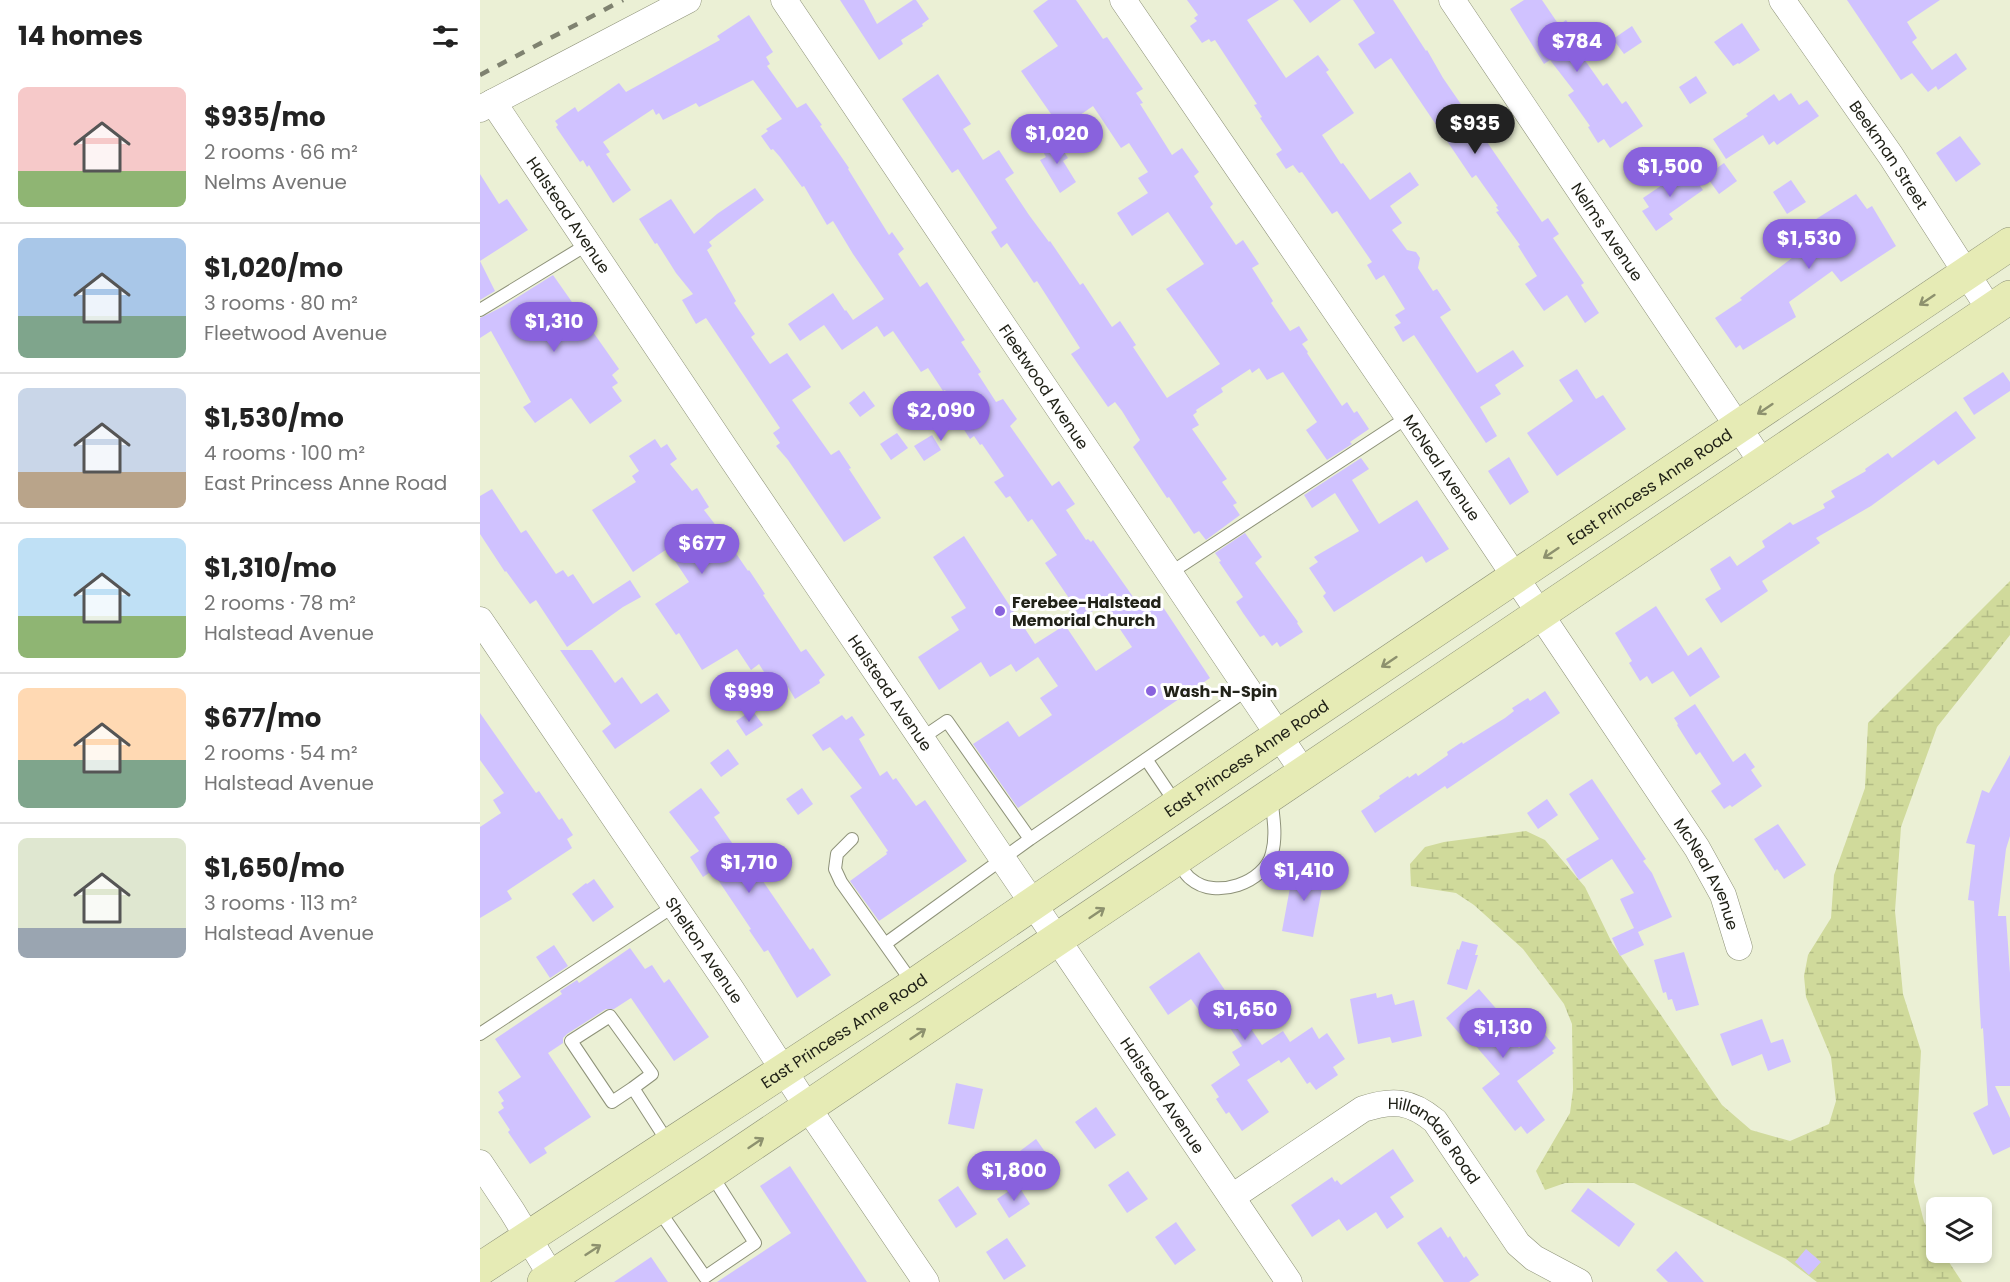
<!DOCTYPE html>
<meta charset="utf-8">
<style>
body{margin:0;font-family:Poppins,sans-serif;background:#f2f2f2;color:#222;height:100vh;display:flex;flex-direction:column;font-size:22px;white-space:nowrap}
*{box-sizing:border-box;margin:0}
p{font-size:20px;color:#767676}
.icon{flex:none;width:33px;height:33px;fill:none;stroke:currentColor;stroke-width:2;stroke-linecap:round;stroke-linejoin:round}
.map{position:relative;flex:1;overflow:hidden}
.drawer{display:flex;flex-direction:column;background:#fff;width:480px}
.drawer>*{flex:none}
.buttons{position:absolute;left:1446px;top:1197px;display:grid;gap:12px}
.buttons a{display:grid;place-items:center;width:66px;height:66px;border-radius:9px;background:#fff;box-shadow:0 3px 9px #0003;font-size:30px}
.price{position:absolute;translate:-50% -51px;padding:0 14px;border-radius:21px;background:#8962dd;color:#fff;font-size:20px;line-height:39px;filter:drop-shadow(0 2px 3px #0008)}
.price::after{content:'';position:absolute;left:50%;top:36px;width:18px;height:14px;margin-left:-9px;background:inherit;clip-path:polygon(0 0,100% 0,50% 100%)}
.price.current{background:#222;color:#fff}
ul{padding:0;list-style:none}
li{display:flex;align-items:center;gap:18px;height:150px;padding:0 18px}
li+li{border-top:2px solid #e0e0e0}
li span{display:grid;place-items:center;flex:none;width:168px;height:120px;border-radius:9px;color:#555}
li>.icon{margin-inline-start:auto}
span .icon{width:72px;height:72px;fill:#fffc;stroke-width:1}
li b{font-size:26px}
h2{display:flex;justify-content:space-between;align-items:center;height:72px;padding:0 18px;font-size:26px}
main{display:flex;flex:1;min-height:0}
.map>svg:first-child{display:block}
</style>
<main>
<section class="drawer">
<h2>14 homes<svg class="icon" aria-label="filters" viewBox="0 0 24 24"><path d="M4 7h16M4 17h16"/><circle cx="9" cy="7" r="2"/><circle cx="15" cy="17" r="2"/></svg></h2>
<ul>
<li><span style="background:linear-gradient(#f6c9c9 70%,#8fb573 0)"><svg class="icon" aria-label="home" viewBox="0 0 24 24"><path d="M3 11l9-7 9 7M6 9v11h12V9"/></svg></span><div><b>$935/mo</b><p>2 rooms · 66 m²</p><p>Nelms Avenue</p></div></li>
<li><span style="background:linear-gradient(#a9c7e8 65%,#7fa58c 0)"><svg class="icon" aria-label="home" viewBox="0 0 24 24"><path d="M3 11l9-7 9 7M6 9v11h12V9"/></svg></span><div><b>$1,020/mo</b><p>3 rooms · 80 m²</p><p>Fleetwood Avenue</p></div></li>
<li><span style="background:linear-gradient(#c9d6e8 70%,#b9a48a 0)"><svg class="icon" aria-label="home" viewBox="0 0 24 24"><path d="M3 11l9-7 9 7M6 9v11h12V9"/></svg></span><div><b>$1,530/mo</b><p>4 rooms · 100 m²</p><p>East Princess Anne Road</p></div></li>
<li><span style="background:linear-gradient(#bfe0f5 65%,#8fb573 0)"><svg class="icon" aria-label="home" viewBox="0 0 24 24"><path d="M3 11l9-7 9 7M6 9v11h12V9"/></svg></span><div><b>$1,310/mo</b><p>2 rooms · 78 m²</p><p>Halstead Avenue</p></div></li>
<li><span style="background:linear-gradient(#ffd9b3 60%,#7fa58c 0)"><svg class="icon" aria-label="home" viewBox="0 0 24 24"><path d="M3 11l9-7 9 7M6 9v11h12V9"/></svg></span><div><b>$677/mo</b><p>2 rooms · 54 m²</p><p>Halstead Avenue</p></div></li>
<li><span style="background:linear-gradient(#dfe7d0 75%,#9aa5b1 0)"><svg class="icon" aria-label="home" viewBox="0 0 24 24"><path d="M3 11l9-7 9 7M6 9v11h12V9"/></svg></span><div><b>$1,650/mo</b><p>3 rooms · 113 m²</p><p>Halstead Avenue</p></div></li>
</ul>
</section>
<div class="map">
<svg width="1530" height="1282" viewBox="0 0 1530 1282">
<defs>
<pattern id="wetland-marsh" width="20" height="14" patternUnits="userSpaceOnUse" patternTransform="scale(1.5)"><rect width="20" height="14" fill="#d0da9b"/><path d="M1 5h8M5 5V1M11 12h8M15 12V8" fill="none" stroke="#b2bb85"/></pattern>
</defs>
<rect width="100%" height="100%" fill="#ebf0d5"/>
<path fill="url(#wetland-marsh)" d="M1530,581v54l-73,92 -36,100 -6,84 8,83 18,57 -7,131 10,40 12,20v10l7,1 19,29h-145l-31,-23 -152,-76h-69l-20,7 -9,-19 34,-58 3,-23 -1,-66 -8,-20 -41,-55 -49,-44 -18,-12 -45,-7 -1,-22 15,-17 19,-5 82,-11 19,9 40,47 27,56 110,162 29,25 39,11 39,-17 7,-23 -5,-44 -25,-60 -2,-21 4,-21 23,-37 3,-43 31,-87 3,-65z"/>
<path fill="#d0c2ff" d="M360,0h24l13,24 36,-24h3l13,19 -7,5 1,2 -22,14 2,4 -24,16z
M568,0h28l27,39 4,-2 36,52 -7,4 7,10 -3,1 32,51 10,-7 17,24 -5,4 19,28 -3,3 26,38 7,-5 16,24 -7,4 21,33 -2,2 19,28 9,-5 9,14 -6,4 6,8 -1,1 35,53 5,-4 7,11 3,-2 12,18 -19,13 2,2 -25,16 -21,-30 11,-8 -34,-50 -16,8 -8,-12 -7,5 -2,-4 -29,19 2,4 -27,18 1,2 -4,3 6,10 -7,4 35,50 -5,3 15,21 -4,2 7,10 -34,25 -7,-9 -5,3 -25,-37 -2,1 -34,-51 7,-7 -18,-29 -7,-9 -7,5 -37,-53 9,-6 -43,-67 -3,2 -27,-40 -6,5 -10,-16 6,-4 -23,-35 -16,-24 -6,4 -50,-74 36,-25 33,50 -8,5 20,31 16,-10 15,23 -9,6 24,36 20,27 1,-1 30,44 3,-2 29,44 8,-6 16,24 -3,2 34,51 53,-34 -54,-75 38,-25 -36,-52 -36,24 -15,-23 31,-20 -10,-15 10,-6 -19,-29 -8,5 -28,-42 -50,35 -11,-16 19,-11 -30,-43 37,-25 -25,-35z
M707,0h92l-32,20 39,58 32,-23 11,15 -3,2 28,41 -32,22 19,29 2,-1 27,37 40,-28 9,13 -29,21 12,17 -10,7 15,20 9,2 4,6 -2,10 15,23 4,-2 14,21 -11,7 37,56 36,-23 11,16 -29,19 6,9 -21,13 17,29 -11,7 -72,-108 -11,7 -9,-15 7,-4 -6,-8 10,-6 -21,-34 -8,5 -9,-15 5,-3 -35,-51 -5,3 -30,-42 -3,1 -6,-8 -7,4 -10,-15 6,-4 -22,-32 2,-1 -8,-12 3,-1 -42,-64 -4,2 -2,-3 -7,4 -12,-17 7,-5 -3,-3 4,-3z
M813,0h48l-31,23z
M873,0h40l33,51 1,-1 16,28 99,144 6,-4 11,16 -6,4 31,45 -3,2 18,28 -14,10 -18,-28 -23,16 -19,-27 12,-8 -19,-30 2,-1 -24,-33 3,-1 -3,-4 2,-1 -22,-31 -4,3 -81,-120 -16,11 -17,-25 17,-11z
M1044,0h18l17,25 7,-5 17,24 -6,5 26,37 4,-3 15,21 4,-3 17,25 -33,22 -6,-9 -6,4 -10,-16 2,-1 -22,-31 6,-4 -24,-31 -6,4 -34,-55z
M1367,0h93l-33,22 10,16 -5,4 20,28 24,-17 11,16 -29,21 -2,-4 -8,6 -16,-19 -11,7z
M269,15l24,37 -7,5 4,7 -3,2 30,42 9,-5 16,22 -2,1 29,42 -1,1 41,66 3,-3 12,17 -6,5 22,33 7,-5 38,58 -4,2 20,30 -3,2 18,28 7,-3 14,20 -7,7 42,60 7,-5 16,23 -9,6 20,30 2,-1 3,3 2,-2 50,71 16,-10 51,77 -192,130 -45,-64 35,-23 11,16 33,-22 -12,-17 18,-12 -20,-29 -22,15 -5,-8 -21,13 -9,-15 -42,28 -21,-33 41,-27 -8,-13 15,-9 -33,-51 31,-21 71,108 30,-19 31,46 36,-24 -29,-43 -26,18 -9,-14 5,-4 -28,-41 12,-8 -25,-36 -4,3 -18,-26 -4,2 -12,-16 10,-6 -22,-32 -2,1 -6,-9 -4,3 -9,-14 5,-3 -21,-32 -2,1 -15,-23 -7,4 -28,-41 -9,6 -7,-11 -35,24 -18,-25 -24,16 -12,-17 45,-31 12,18 1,-1 7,10 31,-21 -31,-45 -20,-33 -6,4 -23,-39 -2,1 -22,-30 -7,-8 -2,1 -10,-14 7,-5 -2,-2 16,-10 -29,-39 -54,27 -3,-4 -33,17 -4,-7 -3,2 -3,-6 -50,33 7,10 -4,2 25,36 -18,13 -24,-38 -2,2 -4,-7 -3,2 -24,-35 2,-2 -3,-4 20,-14 3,5 41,-29 7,9 94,-52 -3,-4z
M1262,23l18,27 -21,14 -1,-1 -5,3 -19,-24z
M1152,26l10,16 -18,12 -11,-15z
M1216,76l11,17 -17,11 -11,-17z
M1311,93l8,12 8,-5 12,16 -42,29 -3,-4 -5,4 -6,-10 -37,24 -13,-20 35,-23 -2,-2 28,-20 5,7z
M574,136l14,22 -5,3 13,21 -16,11 -20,-33 6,-3 -6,-11z
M1480,136l21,28 -25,18 -20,-29z
M1244,163l13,18 -18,13 -13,-18z
M1207,168l16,22 -34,24 4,5 -17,12 -14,-20 7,-4 -6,-9z
M0,174l19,30 8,-5 21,31 -48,31 15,30 -15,9z
M1311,180l15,22 -19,12 -14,-22z
M275,188l9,12 -55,42 3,4 -5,4 29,51 -2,2 21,31 -4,3 19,27 17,-11 24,34 -19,13 39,55 8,-5 12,18 -2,1 32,49 -37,24 -56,-82 -12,-14 4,-3 -7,-10 7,-5 -74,-110 -10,6 -14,-24 11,-6 -17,-21 -19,-30 -2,1 -16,-25 32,-20 23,35 23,-20z
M1376,194l11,15 5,-3 24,40 -55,36 -9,-11 -43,31 7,15 -53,33 -3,-5 -4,3 -21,-30 27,-18 -2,-2 74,-57 -9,-15z
M73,275l66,94 -7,6 6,8 -6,4 10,14 -32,23 -19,-26 -36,25 -12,-16 8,-5 -40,-71 -11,7v-20l22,-11z
M1097,369l19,30 7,-4 23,34 -69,47 -30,-43 46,-32 -14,-21z
M1523,372l7,10v9l-36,24 -11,-17z
M384,391l11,15 -15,11 -11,-14z
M1476,411l20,27 -38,27 -4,-5 -63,46 -55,32 4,5 -58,38 6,10 -47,32 -16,-24 16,-10 -11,-20 20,-13 7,10 28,-19 -3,-6 28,-19 3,3 32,-17 -2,-4 12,-7 -4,-6 35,-20 -1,-2 23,-16 4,5z
M417,433l11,15 -17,12 -11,-16z
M452,435l9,15 -17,11 -10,-15z
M175,439l6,9 6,-4 10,15 -7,5 22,27 5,-3 12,19 -5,3 20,26 24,35 1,-1 16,24 -2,1 38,57 5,-3 19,26 -6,5 1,3 -25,16 -7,-12 -11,6 -18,-29 -8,6 -14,-21 -35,21 -23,-37 -3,2 -21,-31 34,-22 -22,-33 -34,23 -41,-62 44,-28 -4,-6 7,-5 -10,-15z
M1029,457l20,35 -19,13 -22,-34z
M881,458l8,11 -17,11 27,44 38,-24 32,49 -23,14 -4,-7 -88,56 -11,-16 3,-3 -17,-25 9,-6 -4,-5 45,-26 -24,-38 -23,15 -8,-13z
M12,489l29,44 5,-3 30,44 7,-4 5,7 5,-3 20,30 37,-24 11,17 -18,10 -56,40 -31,-47 -6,4 -24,-33 -1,1 -25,-38v-38z
M765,533l17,24 -7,6 43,59 -1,1 6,9 -23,15 -3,-5 -5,4 -8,-11 -4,2 -17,-24 -7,-11 7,-5 -24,-35 2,-1 -6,-8z
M1176,606l32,50 13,-9 19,30 -30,20 -17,-26 -21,13 -5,-8 -7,5 -11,-18 3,-2 -17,-28z
M80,650h32l23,33 7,-6 19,27 16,-11 13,18 -55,38 -13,-18 9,-7z
M1065,691l15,22 -113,76 -2,-3 -70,47 -14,-22 19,-13 -1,-2 29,-20 1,2 7,-5 2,3 30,-21 -1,-3 15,-10 1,2 42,-26 9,-7 -2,-3 16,-10 2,3z
M1215,704l38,58 12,-9 10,14 -4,3 11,16 -30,21 -2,-2 -6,4 -13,-18 10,-7 -21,-32 -4,3 -19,-30 1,-1 -4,-6z
M272,710l11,15 -17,11 -10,-15z
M0,713l56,80 3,-2 20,29 3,-2 11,17 -6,4 5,9 -65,43 5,8 -32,19v-91l21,-14 -8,-13 11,-7 -24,-33z
M362,715l4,5 6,-4 13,19 -6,4 21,37 7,-5 6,9 3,-2 20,28 9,-6 42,61 -88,60 -29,-40 37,-27 -1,-2 2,-1 -38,-55 12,-8 -32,-41 -7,4 -11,-16z
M248,749l11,15 -18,13 -11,-14z
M1530,755v81l-4,13 -8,67h8l4,57v113h-15l15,32v29l-17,8 -20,-42 15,-8 -5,-77 -2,1 -7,-128 -6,-1 7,-55 -9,-2 16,-53 7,3z
M1112,779l54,80 -3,2 9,12 20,44 -34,15 6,13 -24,11 -8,-18 22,-10 -14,-29 14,-6 -22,-34 -33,21 -13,-21 33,-20 -30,-45z
M221,788l19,25 -6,4 37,53 3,-2 56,82 3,-2 18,27 -34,23 -29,-48 -4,2 -15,-22 2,-1 -39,-58 -9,6 -13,-20 9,-6 -30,-39z
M322,788l11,16 -15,11 -12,-16z
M1067,799l11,16 -20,14 -11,-16z
M1298,824l28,41 -22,14 -7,-10 -2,2 -21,-32z
M814,866l31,6 -12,65 -31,-6z
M114,879l20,28 -21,15 -21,-28 14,-11 1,1z
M982,941l16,4 -3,10h3l-11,35 -20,-6 10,-35 2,1z
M74,945l14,21 -18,12 -14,-21z
M150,948l15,21 7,-4 12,18 5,-4 40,58 -35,24 -43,-63 -17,11h-8l-39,25 -4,4v5l-15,10 43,64 -47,31 3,5 -17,11 -22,-32 2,-2 -12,-18 6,-4 -3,-5 3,-2 -6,-9 23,-15 -26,-38 67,-45 -2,-3 17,-11 2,3z
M719,952l63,93 21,-14 7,11 22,-15 7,12 8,-6 18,26 -12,8 5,8 -22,15 -6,-8 -3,2 -18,-27 -8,6 -2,-3 -32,20 22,32 -27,19 -13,-19 -3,2 -10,-15 3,-2 -8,-12 29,-20 -8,-13 10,-6 -24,-36 -13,9 -14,-20 -23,16 -19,-28z
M1204,952l15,53 -23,6 -4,-12 -4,1 -2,-8 -3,1 -9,-33z
M999,989l21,24 -6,6 25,29 23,-17 14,17 -4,3 2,2 -37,28 28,39 -18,14 -6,-8 -6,5 -33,-43 18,-14 -32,-37 -3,3 -19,-22z
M896,993l1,5 15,-4 3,11 19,-5 8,36 -30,7 -2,-6 -32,7 -8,-45z
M1282,1019l9,24 12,-4 8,23 -23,9 -6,-17 -30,12 -12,-32z
M476,1083l27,6 -9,40 -26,-5z
M616,1107l20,28 -21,14 -20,-27z
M556,1139l12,17 -16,12 -12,-17z
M913,1149l21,32 -24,16 14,20 -17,12 -11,-17 -29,19 -8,-12 -27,18 -21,-32 41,-28 3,5 2,-2 4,5z
M310,1166l77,116h-150l74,-49 -31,-47z
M648,1171l20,28 -21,14 -19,-28z
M538,1185l12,19 -21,14 -12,-19z
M478,1186l19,28 -21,14 -18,-28z
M1108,1188l47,36 -16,23 -48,-36z
M696,1222l20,28 -21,15 -20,-28z
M961,1227l7,11 2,-2 14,22 2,-2 13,19 -10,7h-25l-27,-39z
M527,1238l19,28 -22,14 -18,-28z
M1326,1249l15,13 -12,13 -14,-13z
M1196,1251l28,31h-36l-12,-12z
M171,1257l17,25h-54z"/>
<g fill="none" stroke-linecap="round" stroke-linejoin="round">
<defs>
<path id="lane" d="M0,310l108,-66
M690,573l238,-156
M442,738l25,-17 83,118
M666,759l31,46
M372,839l-15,15 -2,15 6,13 44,62
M697,860c4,6 8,15 14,19 24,21 74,4 81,-26 5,-18 1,-38 -1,-56
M434,985l-29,-41 145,-105 218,-150
M0,1034l194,-128
M153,1088l-21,14 -41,-61 39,-25 42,58 -19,14 36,56
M178,1209l47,68 50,-34 -44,-69"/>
<g id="street">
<path id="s1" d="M304,0l520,773"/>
<path id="s2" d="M643,0l285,417 289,431 26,47 16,52"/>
<path id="s3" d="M972,0l311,464"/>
<path id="s4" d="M1302,0l109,156 99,154"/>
<path id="s5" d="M13,102l233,348 563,832"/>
<path d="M0,109l208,-109"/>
<path id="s6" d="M0,620l251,369 77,119 118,174"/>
<path d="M0,1163l32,48 43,71"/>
<path id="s7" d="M752,1197l131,-88c30,-10 48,-8 72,12l83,123 16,14 45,24"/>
</g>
<g id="secondary">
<path id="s8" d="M0,1269l434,-284 366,-250 730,-491"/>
<path d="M64,1282l166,-109 1300,-876"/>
</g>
</defs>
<use href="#lane" stroke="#8e9279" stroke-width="14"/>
<use href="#street" stroke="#8e9279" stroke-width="27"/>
<use href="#secondary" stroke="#8e9279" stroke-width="34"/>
<use href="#lane" stroke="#fff" stroke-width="12"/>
<use href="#street" stroke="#fff" stroke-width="26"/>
<use href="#secondary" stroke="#e6ebb5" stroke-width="33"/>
<path stroke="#7f8270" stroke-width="4.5" stroke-dasharray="10 10" stroke-linecap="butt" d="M0,75l143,-75"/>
</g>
<defs><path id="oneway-shaft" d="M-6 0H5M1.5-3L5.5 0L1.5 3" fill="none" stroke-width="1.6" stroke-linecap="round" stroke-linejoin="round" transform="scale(1.5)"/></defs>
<g stroke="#8d916e">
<use href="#oneway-shaft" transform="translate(1447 300) rotate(146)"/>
<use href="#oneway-shaft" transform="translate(1285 409) rotate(146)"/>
<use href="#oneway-shaft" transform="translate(1071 553) rotate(146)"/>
<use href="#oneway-shaft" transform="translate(909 662) rotate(146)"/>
<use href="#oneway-shaft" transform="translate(617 913) rotate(-34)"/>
<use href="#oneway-shaft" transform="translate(438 1034) rotate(-34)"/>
<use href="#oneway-shaft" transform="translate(276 1143) rotate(-34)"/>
<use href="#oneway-shaft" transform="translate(113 1250) rotate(-33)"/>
</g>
<g fill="#8962dd" stroke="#fff" stroke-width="2">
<circle cx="520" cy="611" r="6"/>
<circle cx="671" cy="691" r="6"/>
</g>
<g text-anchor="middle" stroke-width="6" stroke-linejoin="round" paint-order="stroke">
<g font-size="16" fill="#212218" stroke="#fff">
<text dy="6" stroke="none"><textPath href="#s4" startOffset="188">Beekman Street</textPath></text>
<text dy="6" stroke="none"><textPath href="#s5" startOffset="136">Halstead Avenue</textPath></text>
<text dy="6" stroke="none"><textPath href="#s3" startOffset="279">Nelms Avenue</textPath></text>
<text dy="6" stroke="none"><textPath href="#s1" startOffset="466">Fleetwood Avenue</textPath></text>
<text dy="6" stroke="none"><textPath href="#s2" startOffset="566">McNeal Avenue</textPath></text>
<text dy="6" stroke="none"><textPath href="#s8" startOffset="1407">East Princess Anne Road</textPath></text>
<text dy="6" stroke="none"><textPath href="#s5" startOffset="712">Halstead Avenue</textPath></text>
<text dy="6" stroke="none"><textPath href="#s8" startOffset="921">East Princess Anne Road</textPath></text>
<text dy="6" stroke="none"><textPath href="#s2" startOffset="1052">McNeal Avenue</textPath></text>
<text dy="6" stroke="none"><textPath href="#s6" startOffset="399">Shelton Avenue</textPath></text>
<text dy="6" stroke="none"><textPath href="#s8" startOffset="435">East Princess Anne Road</textPath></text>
<text dy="6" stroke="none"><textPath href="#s5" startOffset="1198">Halstead Avenue</textPath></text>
<text dy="6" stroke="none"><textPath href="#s7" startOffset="246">Hillandale Road</textPath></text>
</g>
<g font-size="16" font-weight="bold" fill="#212218" stroke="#fff" text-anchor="start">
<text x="532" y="608">Ferebee-Halstead<tspan x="532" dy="18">Memorial Church</tspan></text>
<text x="683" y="697">Wash-N-Spin</text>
</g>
</g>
</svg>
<div class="buttons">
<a><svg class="icon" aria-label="layers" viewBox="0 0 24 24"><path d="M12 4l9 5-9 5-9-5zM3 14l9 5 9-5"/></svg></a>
</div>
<b class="price" style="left:1097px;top:73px">$784</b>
<b class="price current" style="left:995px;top:155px">$935</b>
<b class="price" style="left:577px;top:165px">$1,020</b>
<b class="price" style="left:1190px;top:198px">$1,500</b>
<b class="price" style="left:1329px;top:270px">$1,530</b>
<b class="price" style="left:74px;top:353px">$1,310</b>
<b class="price" style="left:461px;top:442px">$2,090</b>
<b class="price" style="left:222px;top:575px">$677</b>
<b class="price" style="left:269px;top:723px">$999</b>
<b class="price" style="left:269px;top:894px">$1,710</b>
<b class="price" style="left:824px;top:902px">$1,410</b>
<b class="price" style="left:765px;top:1041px">$1,650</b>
<b class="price" style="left:1023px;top:1059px">$1,130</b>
<b class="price" style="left:534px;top:1202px">$1,800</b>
</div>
</main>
